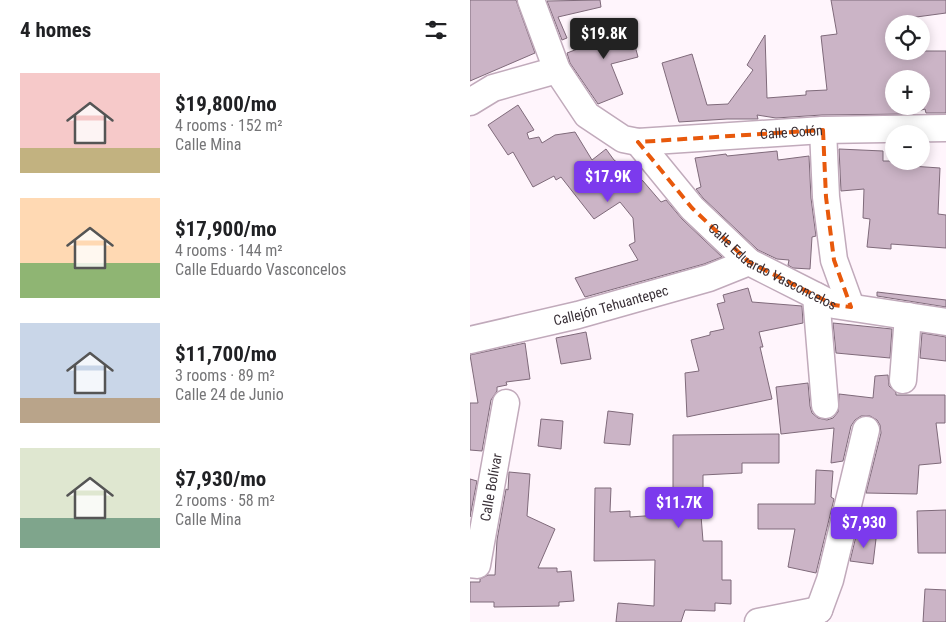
<!DOCTYPE html>
<meta charset="utf-8">
<style>
body{margin:0;font-family:"Roboto Condensed",sans-serif;background:#f6f6f6;color:#202124;height:100vh;display:flex;flex-direction:column;font-size:19px;white-space:nowrap}
*{box-sizing:border-box;margin:0}
p{font-size:16px;color:#757577}
.icon{flex:none;width:28px;height:28px;fill:none;stroke:currentColor;stroke-width:2;stroke-linecap:round;stroke-linejoin:round}
.map{position:relative;flex:1;overflow:hidden}
.drawer{display:flex;flex-direction:column;background:#fff;width:470px}
.drawer>*{flex:none}
.buttons{position:absolute;left:415px;top:15px;display:grid;gap:10px}
.buttons a{display:grid;place-items:center;width:45px;height:45px;border-radius:50%;background:#fff;box-shadow:0 2px 12px #0003;font-size:25px}
.price{position:absolute;translate:-50% -42px;padding:0 11px;border-radius:5px;background:#7c3aed;color:#fff;font-size:16px;line-height:32px;filter:drop-shadow(0 1px 2px #0008)}
.price::after{content:'';position:absolute;left:50%;top:30px;width:15px;height:11px;margin-left:-8px;background:inherit;clip-path:polygon(0 0,100% 0,50% 100%)}
.price.selected{background:#222;color:#fff}
ul{padding:0;list-style:none}
li{display:flex;align-items:center;gap:15px;height:125px;padding:0 20px}
li span{display:grid;place-items:center;flex:none;width:140px;height:100px;border-radius:0px;color:#555}
li>.icon{margin-inline-start:auto}
span .icon{width:60px;height:60px;fill:#fffc;stroke-width:1}
li b{font-size:21px}
h2{display:flex;justify-content:space-between;align-items:center;height:60px;padding:0 20px;font-size:21px}
main{display:flex;flex:1;min-height:0}
.map>svg:first-child{display:block}
</style>
<main>
<section class="drawer">
<h2>4 homes<svg class="icon" aria-label="filters" viewBox="0 0 24 24"><path d="M4 7h16M4 17h16"/><circle cx="9" cy="7" r="2"/><circle cx="15" cy="17" r="2"/></svg></h2>
<ul>
<li><span style="background:linear-gradient(#f6c9c9 75%,#c2b280 0)"><svg class="icon" aria-label="home" viewBox="0 0 24 24"><path d="M3 11l9-7 9 7M6 9v11h12V9"/></svg></span><div><b>$19,800/mo</b><p>4 rooms · 152 m²</p><p>Calle Mina</p></div></li>
<li><span style="background:linear-gradient(#ffd9b3 65%,#8fb573 0)"><svg class="icon" aria-label="home" viewBox="0 0 24 24"><path d="M3 11l9-7 9 7M6 9v11h12V9"/></svg></span><div><b>$17,900/mo</b><p>4 rooms · 144 m²</p><p>Calle Eduardo Vasconcelos</p></div></li>
<li><span style="background:linear-gradient(#c9d6e8 75%,#b9a48a 0)"><svg class="icon" aria-label="home" viewBox="0 0 24 24"><path d="M3 11l9-7 9 7M6 9v11h12V9"/></svg></span><div><b>$11,700/mo</b><p>3 rooms · 89 m²</p><p>Calle 24 de Junio</p></div></li>
<li><span style="background:linear-gradient(#dfe7d0 70%,#7fa58c 0)"><svg class="icon" aria-label="home" viewBox="0 0 24 24"><path d="M3 11l9-7 9 7M6 9v11h12V9"/></svg></span><div><b>$7,930/mo</b><p>2 rooms · 58 m²</p><p>Calle Mina</p></div></li>
</ul>
</section>
<div class="map">
<svg width="476" height="622" viewBox="0 0 476 622">
<rect width="100%" height="100%" fill="#fff5fc"/>
<path fill="#cbb4c6" stroke="#7f6a7a" fill-rule="evenodd" d="M0,0h46l19,53 -65,28z
M130,0l1,7 -43,10 9,21 -5,2 -15,-39z
M361,0h115v13l-52,7v31h52v62h-20l-1,-4 -18,5 -85,1 -46,3 -19,-3 1,4h-31l-48,3 -17,-59 30,-9 15,51 21,-1 25,-34 -6,-5 18,-30 2,63 39,-3v-4l21,-1 -6,-54 16,-2zM424,79h27v27h-27z
M158,20l10,37 -27,7 12,30 -25,10 -28,-41 -3,-10 34,-13 -4,-12z
M48,105l16,25 -7,3 2,6 10,-2 3,6 13,-8 20,-3 17,28 14,-11 8,11 29,21 18,21 5,-2 16,19 40,38 -18,7 -119,33 -10,-19 63,-18 -9,-15 6,-3 -2,-24 -13,-16 -26,17 -33,-42 -5,3 -2,-4 -21,11 -20,-35 -5,3 -20,-30z
M369,149l44,2v10h28v5l29,2 -2,46 8,1v33l-55,-4v5l-24,-2 3,-28 -7,-1 1,-29 -23,2z
M307,151l1,9 31,-4 2,42 5,38 -4,1 -2,32 -17,-1 -5,-3 1,-5 -12,-1 -19,-9 -55,-52 -7,-9 5,-2 -6,-29 31,-4 1,2z
M278,288l4,14 50,4 1,17 -44,9 4,15h-3l12,52 -85,18 -2,-44 14,-2 -8,-31 19,-5v-3l14,-3 -7,-25 8,-2 -2,-7z
M407,292l69,8v7l-69,-11z
M363,323l59,6 -2,29 -54,-5z
M116,332l5,27 -30,5 -5,-26z
M452,333l24,4v24l-26,-3z
M55,343l5,36 -24,3 1,3 -10,2v4l-6,9 -9,51 -12,-1v-47h8l-8,-48z
M418,375l1,11 7,7v2h49v28h-9l5,40 -22,2 -2,29 -51,-1 15,-60 -1,-8 -3,-5 -7,-4h-9l-6,4 -4,6 -8,35 -12,2 3,-35 -53,6 -5,-47 32,-4 2,23 2,7 6,5 9,2 6,-2 5,-6 1,-18 34,4 2,-22z
M138,411l25,3 -3,31 -26,-2z
M71,419l22,2 -2,28 -23,-3z
M309,434v29h-37v10l-39,2v15h-4l4,51h19v39h9v24l-16,-1v8l-30,-1 -4,12h-65l2,-19 36,3 1,-46 -61,1 1,-73h16l-1,24 20,-1v6l43,-3v-79z
M346,470l17,1 -2,26 3,2 -18,74 -28,-6 7,-38h-37v-25h57z
M39,472l21,2 -3,42 28,13 -17,39h19v4l14,-1 3,30 -15,1v4l-65,1v-5h-24v-20h10v-3l8,-4h7l2,-35 9,-51 2,1z
M0,479l7,2 -7,36z
M476,510v43h-28l-1,-42z
M387,532l14,2 5,5 -3,25 -23,-3z
M455,589l21,1v32h-23z"/>
<g fill="none" stroke-linecap="round" stroke-linejoin="round">
<defs>
<g id="minor">
<path id="s1" d="M61,0l26,70 30,45 36,24 15,3 185,-12 123,-2"/>
<path d="M0,102l23,-14 64,-18"/>
<path d="M353,130l3,67 8,63 17,47"/>
<path id="s2" d="M168,142l54,66 57,54 85,43 112,17"/>
<path d="M346,296l9,109"/>
<path id="s3" d="M0,340l108,-25 131,-37 40,-16"/>
<path d="M433,380l5,-64"/>
<path id="s4" d="M0,564l7,1 29,-162"/>
<path d="M349,610l11,-30 36,-150"/>
<path d="M288,622l61,-12"/>
</g>
</defs>
<use href="#minor" stroke="#c1aabb" stroke-width="29"/>
<use href="#minor" stroke="#fff" stroke-width="26"/>
</g>
<path fill="none" stroke="#e8590c" stroke-width="4" stroke-dasharray="10 6" stroke-linejoin="round" d="M353,130l3,67 8,63 17,47 -17,-2 -85,-43 -57,-54 -54,-66z"/>
<g text-anchor="middle" stroke-width="4.5" stroke-linejoin="round" paint-order="stroke">
<g font-size="14" fill="#393037" stroke="#fff">
<text dy="5" stroke="none"><textPath href="#s1" startOffset="341">Calle Colón</textPath></text>
<text dy="5" stroke="none"><textPath href="#s2" startOffset="186">Calle Eduardo Vasconcelos</textPath></text>
<text dy="5" stroke="none"><textPath href="#s3" startOffset="145">Callejón Tehuantepec</textPath></text>
<text dy="5" stroke="none"><textPath href="#s4" startOffset="86">Calle Bolívar</textPath></text>
</g>
</g>
</svg>
<div class="buttons">
<a><svg class="icon" aria-label="locate" viewBox="0 0 24 24"><circle cx="12" cy="12" r="6"/><path d="M12 2v4M12 18v4M2 12h4M18 12h4"/></svg></a>
<a>+</a>
<a>−</a>
</div>
<b class="price selected" style="left:134px;top:60px">$19.8K</b>
<b class="price" style="left:138px;top:203px">$17.9K</b>
<b class="price" style="left:209px;top:529px">$11.7K</b>
<b class="price" style="left:394px;top:549px">$7,930</b>
</div>
</main>
